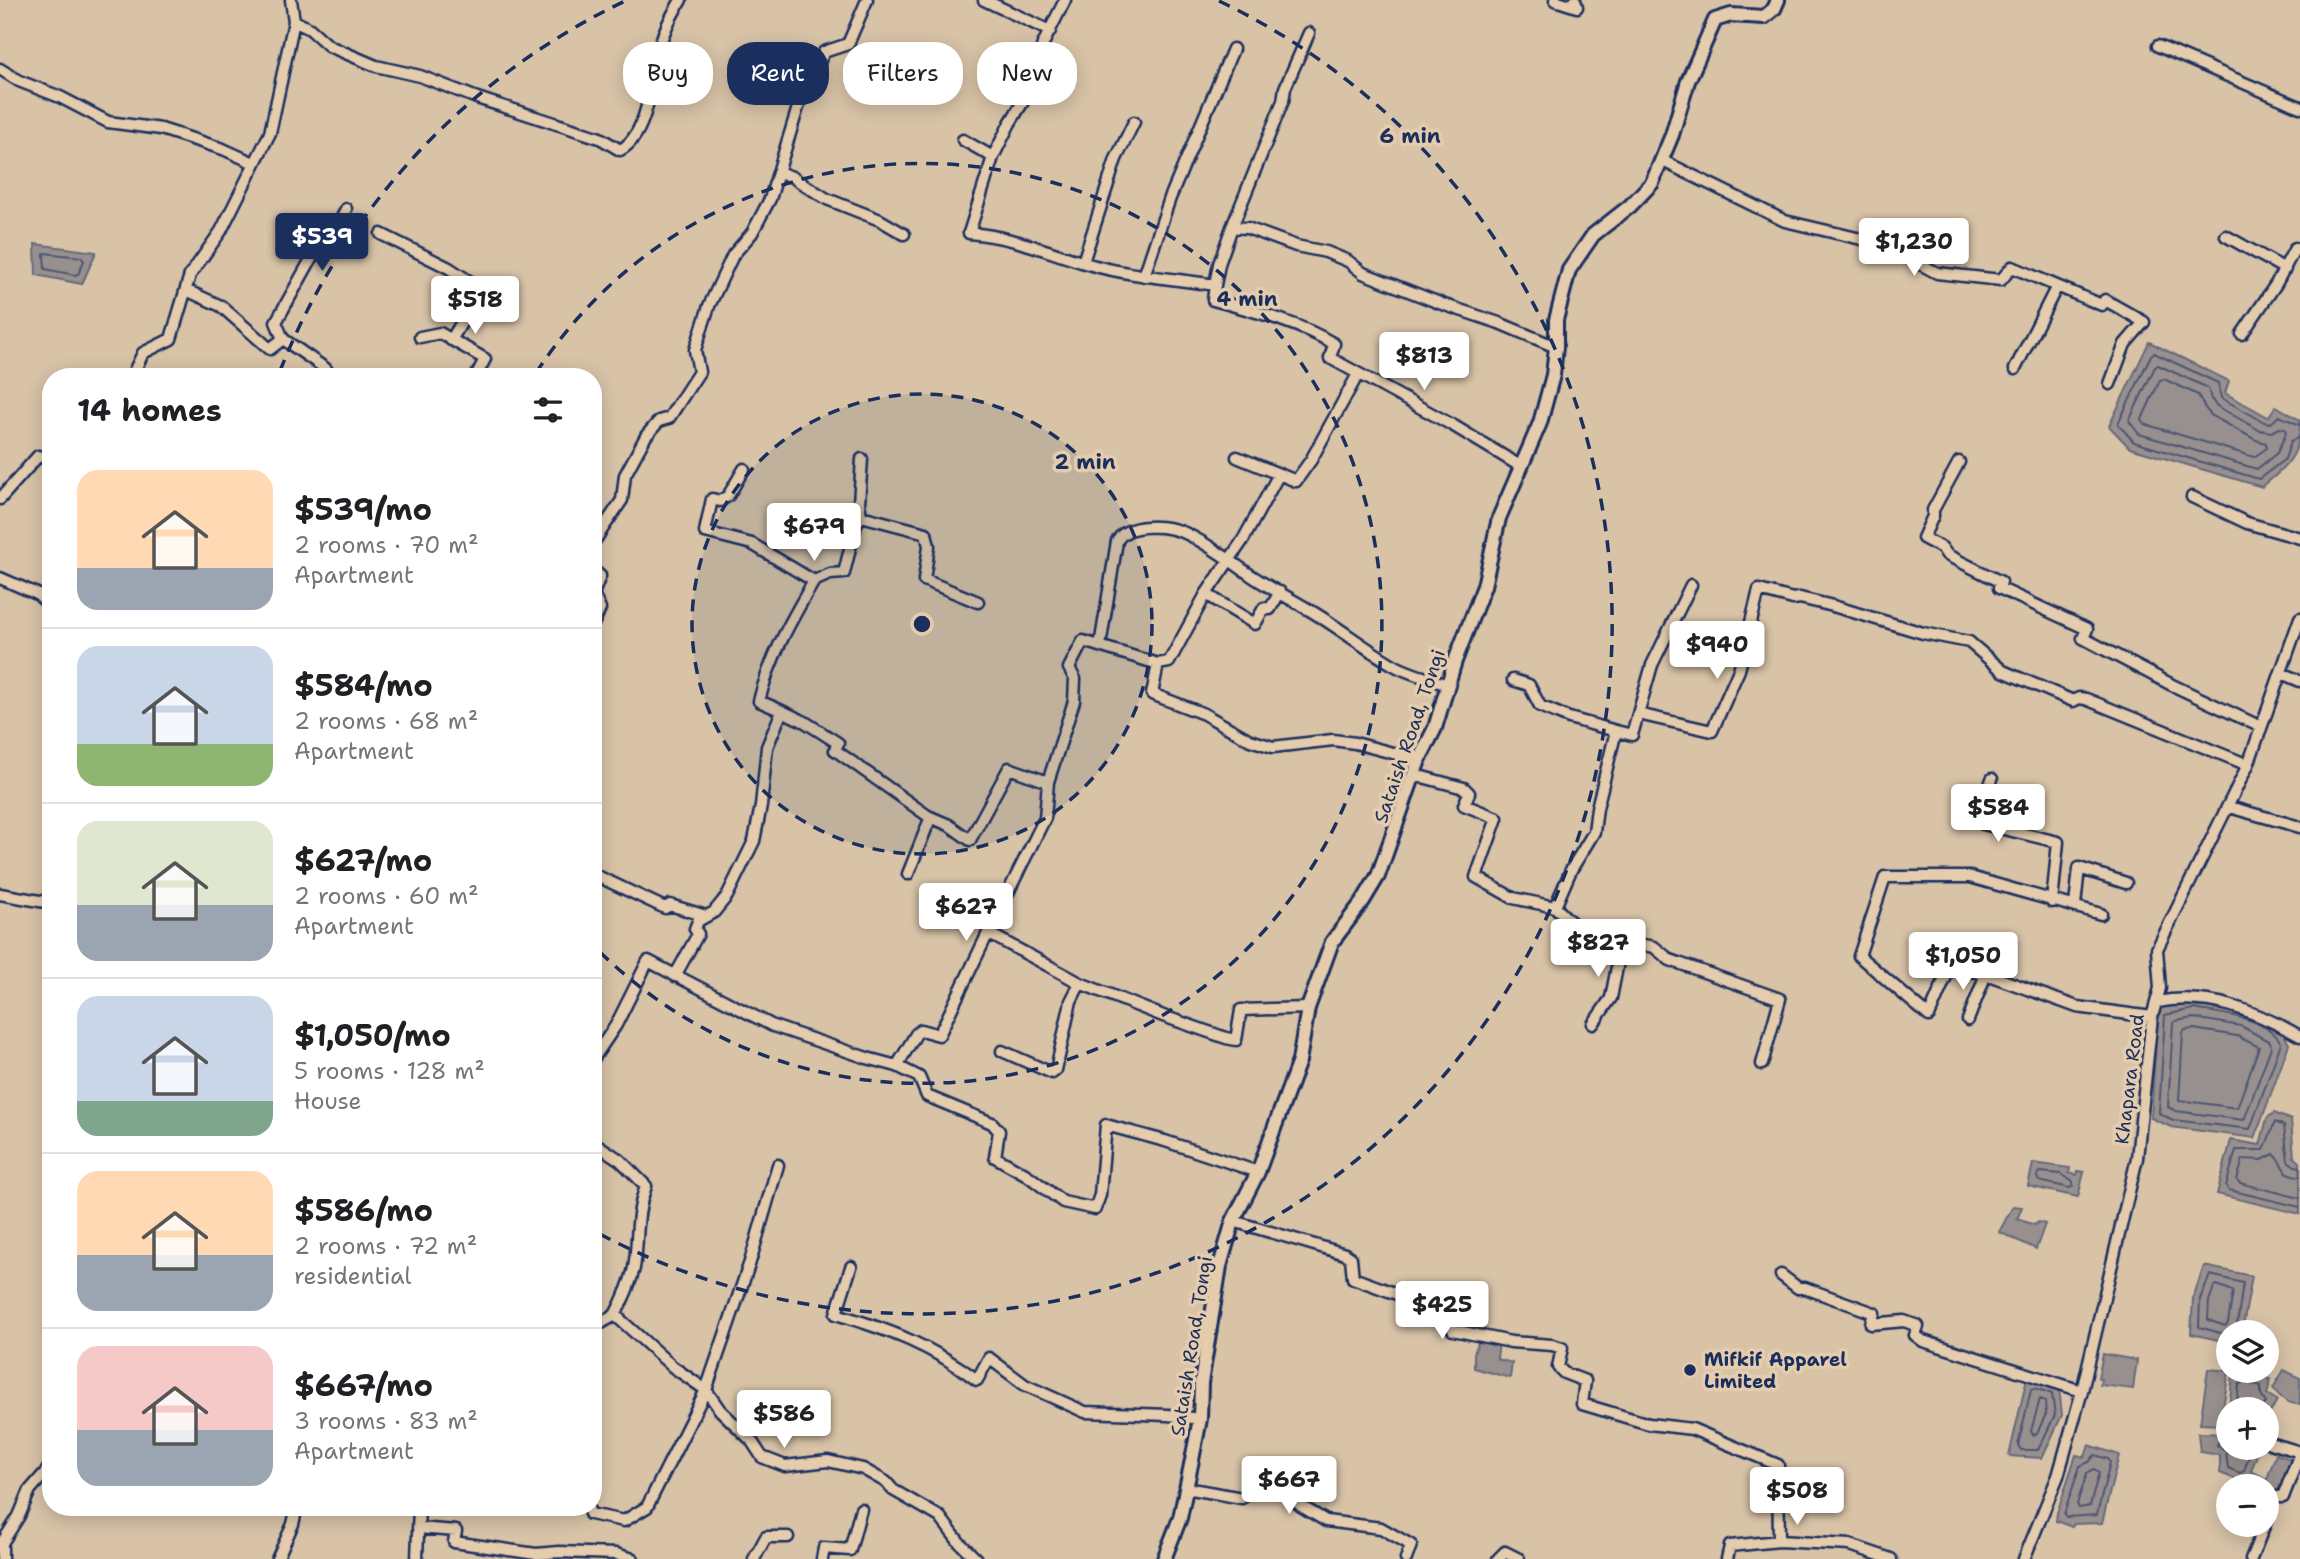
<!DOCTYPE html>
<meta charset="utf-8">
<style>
body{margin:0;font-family:"Shantell Sans",sans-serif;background:#f6f6f6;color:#202124;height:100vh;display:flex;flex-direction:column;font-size:26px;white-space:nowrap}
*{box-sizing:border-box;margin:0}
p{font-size:23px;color:#757577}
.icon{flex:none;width:38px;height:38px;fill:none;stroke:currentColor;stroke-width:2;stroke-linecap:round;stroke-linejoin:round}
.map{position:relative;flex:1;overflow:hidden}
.side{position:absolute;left:42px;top:368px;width:560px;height:1148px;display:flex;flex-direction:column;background:#fff;border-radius:28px;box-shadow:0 4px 18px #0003}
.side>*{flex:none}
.top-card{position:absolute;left:623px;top:42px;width:665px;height:63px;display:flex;gap:14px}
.buttons{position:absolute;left:2216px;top:1320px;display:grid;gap:14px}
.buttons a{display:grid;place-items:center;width:63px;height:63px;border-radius:50%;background:#fff;box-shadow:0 4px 18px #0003;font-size:35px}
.price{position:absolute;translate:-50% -60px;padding:0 16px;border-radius:7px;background:#fff;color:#222;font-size:23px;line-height:46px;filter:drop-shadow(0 2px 4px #0008)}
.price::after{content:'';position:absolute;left:50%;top:42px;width:21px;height:16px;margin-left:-10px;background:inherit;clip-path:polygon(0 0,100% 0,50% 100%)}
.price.selected{background:#1b2f5e;color:#fff}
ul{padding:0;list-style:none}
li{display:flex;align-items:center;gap:21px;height:175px;padding:0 35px}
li+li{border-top:2px solid #e0e0e0}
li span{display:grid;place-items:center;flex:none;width:196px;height:140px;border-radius:21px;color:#555}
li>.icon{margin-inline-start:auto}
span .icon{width:84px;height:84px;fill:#fffc;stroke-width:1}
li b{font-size:30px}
h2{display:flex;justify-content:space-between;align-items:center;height:84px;padding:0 35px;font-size:30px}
.tag{padding:0 24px;border-radius:28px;background:#fff;box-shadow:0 4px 18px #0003;font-size:24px;line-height:63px}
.tag.selected{background:#1b2f5e;color:#fff}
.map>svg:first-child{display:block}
</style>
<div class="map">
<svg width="2300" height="1559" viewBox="0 0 2300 1559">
<rect width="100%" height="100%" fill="#d8c3a7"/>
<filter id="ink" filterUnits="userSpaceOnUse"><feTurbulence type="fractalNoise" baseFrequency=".0143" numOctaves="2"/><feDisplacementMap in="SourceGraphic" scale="14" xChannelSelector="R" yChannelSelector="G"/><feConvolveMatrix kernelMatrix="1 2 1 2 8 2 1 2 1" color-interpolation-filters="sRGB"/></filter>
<g filter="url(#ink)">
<path fill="#98908f" stroke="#66697b" stroke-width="2" d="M35,244l61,8 -14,32 -46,-9z
M2149,342l80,39 -4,12 43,24 8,-11 24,14c0,37 -12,45 -38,67l-132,-39 -21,-22z
M2194,1002l52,9 35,18 8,15 -34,94 -84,-11 -20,-9 7,-111z
M2274,1113l17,7 3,37 6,5v52l-83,-20 14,-54 29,5 7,-27z
M2033,1163l37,5 -1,5 8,2 1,-4 6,1 -6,25 -50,-11z
M2013,1206l9,1 -5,12 18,6 3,-3 7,2 -9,25 -37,-17z
M2204,1266l48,10 -10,56h-14v10l-37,-8 2,-36z
M1479,1340l20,1 -2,18 15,4 -2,15 -36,-10v-15z
M2103,1354l34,6 -4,29 -33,-4 1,-6 -3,-1z
M2208,1369l21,2 -9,54 -20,-1z
M2284,1370l16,8v26c-11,1 -20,-6 -27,-16z
M2233,1374l38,5 -4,15 10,6 -7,13 -4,-1v-3h-37z
M2027,1378l32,10 3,27 -20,43 -33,-2z
M2198,1433l30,1v13h32l-9,24 16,8 9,-25 17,6 -10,31 -8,3 -9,-3v-5h-13l-33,-13v-18l-20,-3z
M2089,1445l30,10 -17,68 -28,1 -2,3 -16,-6 1,-8 19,-58 9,2z"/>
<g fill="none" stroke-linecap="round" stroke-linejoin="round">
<path stroke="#4d5672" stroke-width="2" d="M44,253l37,4 3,4 -6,13 -3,1 -30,-6z
M2158,365l50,23 3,11 6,7 42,24 12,2 9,-4 5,1 1,4 -9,20 -20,16 -118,-35 -10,-13 26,-54z
M2164,379l34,16 7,13 7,8 44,24 10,3 1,5 -13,9 -110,-33 -2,-5 18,-39z
M2300,425l-21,-9 -8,7 -7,-1 -43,-24 -3,-15 -64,-30 -3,2 -33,69 16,18 125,37 26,-20 6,-18 9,-4
M2194,1009c26,5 74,8 87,34l-31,86 -77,-9 -14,-7 6,-98z
M2194,1018l47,8 29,16 1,5 -27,73 -68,-9 -8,-4 5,-84 3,-2z
M2194,1029l43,7 22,11 -22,61 -58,-8 4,-67 2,-3z
M2300,1167l-5,-1 -7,-5 -4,-35 -9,-4 -11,28h-28l-10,36 3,4 71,17
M2040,1172l21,2 12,8v4l-3,2 -31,-7 -2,-4z
M2300,1176c-20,-1 -16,-13 -26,-22l-12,6 -19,-1 -6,21 3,3 60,15
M2217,1285l16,6 -5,32 -3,3 -17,-6 1,-19 5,-14z
M2228,1335l-29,-8 1,-28 10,-24 33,8 -7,49
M2035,1388l17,6 3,21 -17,35h-17l-3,-5 13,-55z
M2040,1399l5,2 1,13 -9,19 -4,2 -2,-4z
M2236,1409l3,-24 4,-3 18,4v9l5,8 -5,6
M2228,1440l-9,1 -2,4 9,7 2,16 12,5 4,-2 8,-24
M2095,1455l13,4 2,3 -13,53 -31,2 -2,-3 16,-48 9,-4z
M2094,1469l5,3 -9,34 -11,2 -2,-4 10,-31z"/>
<defs>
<path id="street" d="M984,0l66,31
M1065,0l-22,44 -14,48 -19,31 -17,34 -24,76c46,4 76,18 119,31 41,12 84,14 127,21l4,-21 13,-37 51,-126 2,-13 24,-55
M1555,0l22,7 -2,-7
M294,21l16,8 19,17 47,20 44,10 57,22 123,40 20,12c29,-14 32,-77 40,-105 4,-15 13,-32 21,-45
M2158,46l142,61
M0,69l19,12 41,16 48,25 53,7 62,20 31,14
M963,140l30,17
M1663,161l122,60 89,21 18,7 45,24 64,7 11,-13 85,36 5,2 3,-5 39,22 -19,22 -15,40
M778,172l14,5 35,22 53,21 24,14
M1232,227l15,1 49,18 30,6 22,9 15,12 79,31 57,19 57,24
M381,234l68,34 26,17 -10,32 -14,23
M2226,236l59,33
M1083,262l33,-103 18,-37
M1144,276l26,-78 63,-149
M1215,285l-2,15c40,11 85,22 121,44l-4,14 124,68 66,40
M186,290l35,16 49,43 13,-10 43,30
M2242,334l34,-50 19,-36 5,2
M420,337l20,-4 45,26 -9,17
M283,339l-7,-17 44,-79 18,-17 8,-17
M2015,369l41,-81
M132,376l11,-23 28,-14 19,-64 31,-44 49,-98 24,-112 -3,-21
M1237,457l59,24 15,-21 47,-86
M1959,462l-26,48v6l-10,22 19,10 5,7 54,27 -2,6 88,41 -4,9 89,47 89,42
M744,469l-16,27 -8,5 -8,-2 -7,33 47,12 62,37c-23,39 -44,76 -55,120l23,10
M2192,497l55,26 53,15
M0,499l38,-43 13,3
M861,516l-2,-13 3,-44
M593,543l29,-43 3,-25 21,-39 13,-15 10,-3 30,-46 -4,-22 14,-44 24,-51 19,-22 18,-34 29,-95 25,-52 24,-8 19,-44
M593,570l7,6 -7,18 7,15 -7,15
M0,578l37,16 14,13
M814,581l16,-7 14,-1 12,-49 5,-8 65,17 3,13 -5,34 54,22
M1206,594l49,30 9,-16 6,1 10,-17
M1100,646l17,-105c10,-19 50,-16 68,-8 24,11 45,28 67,43 21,14 43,25 64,38 26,16 50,35 76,50 16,10 37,14 55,21
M1158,664l11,-2 37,-68 37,-54 36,-66
M2281,673l19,8
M1513,680l16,5 11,21 29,12 47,13
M1638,714l74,17 27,-61 20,-80 34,9 7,-1 33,8 90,27 46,9 34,29 70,30 6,-3 7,1 162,66
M1415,775l49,13 5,5 -5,12 33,13 -21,59 37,21 42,9 21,20 46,14 32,6 16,13 110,39 -18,65
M1992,779l-7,22 -2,23 75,18 -6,60
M2229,807l71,20
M593,874l72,34 5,-3 36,11
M908,874l22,-55 -2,-3
M0,894l51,9
M2075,905l4,-37 47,15
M1555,907l16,-37 23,-38 3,-24 19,-77 16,4 20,-70 39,-80
M2101,914l-131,-37h-85l-26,79 70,60 21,-49 36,7 91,33 75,10
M988,933l57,-115 3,-36 26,-81 1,-22 -6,-11 14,-27 75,23 -6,30 52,20 46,26 23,7 60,-7 22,3 64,17
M675,976l23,-42 -3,-5 3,-8 16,-9 13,-16 27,-55 7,-35 6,-59 15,-36 23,11 33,21 -3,7 93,66 21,9 21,15 39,-72 39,14
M2157,1002c52,-10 98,9 143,34
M1968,1020l18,-46
M1593,1024l18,-26 11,-57
M1002,1051l50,22 4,-3 15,-69 9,-18
M593,1059l23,-34 32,-64 125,65 94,32 30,8 19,-32 5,-4 18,5 49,-102 92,50 83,33 63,22 10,2 5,-30 67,-2
M897,1066l22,11 8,19 65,27 7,8 -4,26 32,18 36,27 32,7 5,-14 6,-70 59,16 93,31
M593,1142l27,18 26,26c-11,29 -7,53 -12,82 -4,17 -11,32 -19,47
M1233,1221l112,33 6,4 2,20 96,35 4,17 58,12 41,3 10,3 -4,19 6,6 21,8 -3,23 67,20 43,5 86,36 1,76
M851,1267l-15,47c54,16 96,32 141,66l12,-22 36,27 60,27 83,3 32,4
M1781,1275l17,13h7l69,25 -3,11 33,-3 14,5 -3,9 8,6 159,50
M593,1320l5,5 17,-10 58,52 33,23 14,20 31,30 11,17 23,9 43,-5 35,8 23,13 7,8 47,27 19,25 17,17
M2270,1443l30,9
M1186,1488l56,10 16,-13 27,7 16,14 25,15 55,7 30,17 -5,14
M588,1507l2,7 34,7 23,-14 59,-117 44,-128 28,-97
M2266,1521l7,-24h10l17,-44
M418,1528l38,3 -2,11 82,12 23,-2 57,2 17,5
M2,1559v-16l17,-27 11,-26 21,-24
M277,1559l16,-35 4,-17
M417,1559l2,-52
M754,1559l12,-22h22
M822,1559l2,-11 26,2 11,-41
M1498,1559l7,-7 14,7
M1727,1559l3,-13 49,-5 71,4 41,14
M2024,1559l34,-83 24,-85 55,-233 15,-141 8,-29 -3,-39 91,-184 52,-147
M2251,1559l14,-35"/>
<path id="secondary" d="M1164,1559l16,-41 12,-58 8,-41 1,-36 19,-117 13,-45 25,-49 41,-111 9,-53 24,-66 31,-41 15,-25 41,-116 16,-32 20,-67 29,-75 15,-68 41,-95 13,-48 3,-28v-27l13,-50 24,-35 37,-29 22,-23 20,-48 16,-54 27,-61 16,-5 33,2 10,-8 4,-9"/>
</defs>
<use href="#street" stroke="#1b2f5e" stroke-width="15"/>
<use href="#secondary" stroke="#1b2f5e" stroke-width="18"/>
<use href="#street" stroke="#e4ccac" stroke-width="10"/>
<use href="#secondary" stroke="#e4ccac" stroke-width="12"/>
</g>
</g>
<circle cx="922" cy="624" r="230" fill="#1b2f5e" fill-opacity=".12"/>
<g fill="none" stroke="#1b2f5e" stroke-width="3.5" stroke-dasharray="12 9">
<circle cx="922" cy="624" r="230"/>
<path d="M536 373A460 460 0 1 1 594 946"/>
<path d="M280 371A690 690 0 0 1 625 1M1219 1A690 690 0 1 1 598 1233"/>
</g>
<circle fill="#1b2f5e" stroke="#e4ccac" stroke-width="2.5" cx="1690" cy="1370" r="7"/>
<g text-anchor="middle" stroke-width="7" stroke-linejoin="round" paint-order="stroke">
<g font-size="19" fill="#1b2f5e" stroke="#e4ccac">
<text transform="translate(1409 736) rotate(-71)" y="7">Sataish Road, Tongi</text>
<text transform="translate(2129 1079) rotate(-83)" y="7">Khapara Road</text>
<text transform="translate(1191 1346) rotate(-81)" y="7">Sataish Road, Tongi</text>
</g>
<g font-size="19" font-weight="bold" fill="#1b2f5e" stroke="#e4ccac" text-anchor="start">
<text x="1704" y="1366">Mifkif Apparel<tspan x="1704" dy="22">Limited</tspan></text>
</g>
</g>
<circle cx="922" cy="624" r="10" fill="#1b2f5e" stroke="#e4ccac" stroke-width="3.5"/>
<g font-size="21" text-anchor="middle" font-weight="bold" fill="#1b2f5e" stroke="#e4ccac" stroke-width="7" stroke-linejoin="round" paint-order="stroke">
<text x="1410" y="143">6 min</text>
<text x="1247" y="306">4 min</text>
<text x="1085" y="469">2 min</text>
</g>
</svg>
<div class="buttons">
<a><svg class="icon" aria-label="layers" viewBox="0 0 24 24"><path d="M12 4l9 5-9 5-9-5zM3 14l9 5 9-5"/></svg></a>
<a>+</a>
<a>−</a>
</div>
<b class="price selected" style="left:322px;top:273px">$539</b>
<b class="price" style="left:1914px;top:278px">$1,230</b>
<b class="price" style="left:475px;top:336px">$518</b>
<b class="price" style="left:1424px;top:392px">$813</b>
<b class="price" style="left:814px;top:563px">$679</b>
<b class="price" style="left:1717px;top:681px">$940</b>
<b class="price" style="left:1998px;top:844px">$584</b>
<b class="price" style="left:966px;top:943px">$627</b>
<b class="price" style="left:1598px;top:979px">$827</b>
<b class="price" style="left:1963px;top:992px">$1,050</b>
<b class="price" style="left:1442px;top:1341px">$425</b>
<b class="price" style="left:784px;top:1450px">$586</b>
<b class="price" style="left:1289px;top:1516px">$667</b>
<b class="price" style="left:1797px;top:1527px">$508</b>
<div class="top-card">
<a class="tag">Buy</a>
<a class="tag selected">Rent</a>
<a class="tag">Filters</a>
<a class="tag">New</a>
</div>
<section class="side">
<h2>14 homes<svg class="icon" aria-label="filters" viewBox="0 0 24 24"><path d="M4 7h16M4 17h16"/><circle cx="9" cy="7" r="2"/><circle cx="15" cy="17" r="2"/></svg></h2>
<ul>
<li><span style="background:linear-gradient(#ffd9b3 70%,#9aa5b1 0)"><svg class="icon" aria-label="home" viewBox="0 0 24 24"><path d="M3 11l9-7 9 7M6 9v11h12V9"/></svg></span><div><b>$539/mo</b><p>2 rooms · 70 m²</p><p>Apartment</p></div></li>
<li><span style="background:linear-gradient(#c9d6e8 70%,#8fb573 0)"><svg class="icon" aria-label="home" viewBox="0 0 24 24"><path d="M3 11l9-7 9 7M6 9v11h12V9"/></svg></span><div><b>$584/mo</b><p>2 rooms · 68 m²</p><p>Apartment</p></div></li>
<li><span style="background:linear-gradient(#dfe7d0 60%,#9aa5b1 0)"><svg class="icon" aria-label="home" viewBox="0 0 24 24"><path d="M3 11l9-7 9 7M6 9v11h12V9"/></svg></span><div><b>$627/mo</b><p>2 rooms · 60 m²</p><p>Apartment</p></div></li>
<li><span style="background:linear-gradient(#c9d6e8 75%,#7fa58c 0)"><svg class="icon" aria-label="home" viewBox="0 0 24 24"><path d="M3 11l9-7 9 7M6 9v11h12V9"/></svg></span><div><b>$1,050/mo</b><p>5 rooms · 128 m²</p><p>House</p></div></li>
<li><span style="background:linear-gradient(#ffd9b3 60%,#9aa5b1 0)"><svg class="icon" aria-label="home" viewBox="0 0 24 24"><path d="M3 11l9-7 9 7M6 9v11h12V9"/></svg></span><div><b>$586/mo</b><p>2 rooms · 72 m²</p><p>residential</p></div></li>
<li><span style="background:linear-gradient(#f6c9c9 60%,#9aa5b1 0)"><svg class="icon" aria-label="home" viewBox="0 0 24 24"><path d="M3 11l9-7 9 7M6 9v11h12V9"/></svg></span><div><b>$667/mo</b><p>3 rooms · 83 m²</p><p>Apartment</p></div></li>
</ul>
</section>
</div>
